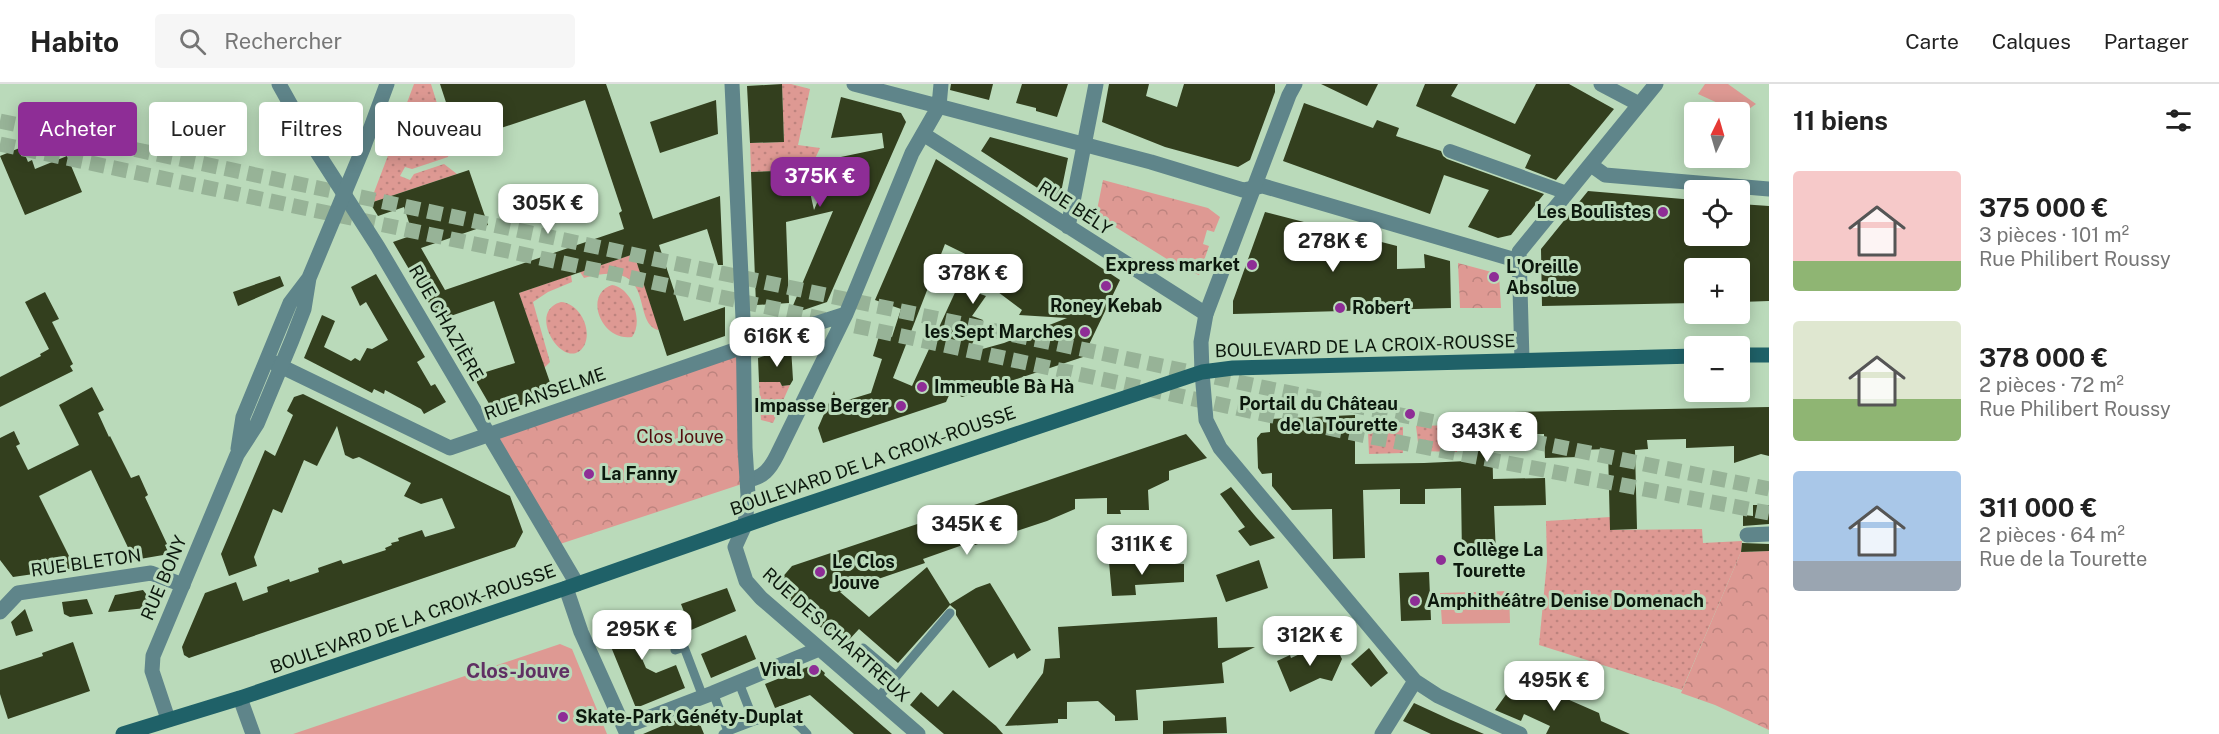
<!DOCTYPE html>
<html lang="fr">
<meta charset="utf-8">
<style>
body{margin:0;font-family:"Public Sans",sans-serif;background:#f6f6f6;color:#222;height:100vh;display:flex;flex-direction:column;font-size:22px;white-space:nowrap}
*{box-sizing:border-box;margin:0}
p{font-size:20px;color:#767676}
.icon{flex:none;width:33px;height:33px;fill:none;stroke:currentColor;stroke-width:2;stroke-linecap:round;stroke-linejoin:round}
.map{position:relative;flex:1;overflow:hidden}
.details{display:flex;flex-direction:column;background:#fff;width:450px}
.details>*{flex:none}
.guide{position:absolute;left:18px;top:18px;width:570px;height:54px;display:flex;gap:12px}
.needle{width:39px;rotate:5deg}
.buttons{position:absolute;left:1684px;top:18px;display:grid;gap:12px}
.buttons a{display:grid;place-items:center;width:66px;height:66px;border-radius:6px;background:#fff;box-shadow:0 3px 15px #0003;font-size:30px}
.price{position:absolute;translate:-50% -51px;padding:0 14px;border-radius:12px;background:#fff;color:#222;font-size:20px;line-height:39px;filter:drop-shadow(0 2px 3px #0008)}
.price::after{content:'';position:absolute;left:50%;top:36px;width:18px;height:14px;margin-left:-9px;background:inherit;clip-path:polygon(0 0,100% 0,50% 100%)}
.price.selected{background:#8e2d96;color:#fff}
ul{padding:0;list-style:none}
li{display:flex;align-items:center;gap:18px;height:150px;padding:0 24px}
li span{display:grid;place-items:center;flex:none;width:168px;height:120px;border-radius:6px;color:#555}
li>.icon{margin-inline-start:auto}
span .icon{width:72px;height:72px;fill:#fffc;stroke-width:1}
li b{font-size:26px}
h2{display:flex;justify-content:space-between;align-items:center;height:72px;padding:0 24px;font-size:26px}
.chip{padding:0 21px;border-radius:6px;background:#fff;box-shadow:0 3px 15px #0003;font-size:21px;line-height:54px}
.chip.selected{background:#8e2d96;color:#fff}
header{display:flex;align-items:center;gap:36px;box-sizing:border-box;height:84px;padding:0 30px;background:#fff;border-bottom:2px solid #e0e0e0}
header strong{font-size:28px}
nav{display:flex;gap:33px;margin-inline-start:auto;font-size:21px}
.search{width:420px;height:54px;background:#f6f6f6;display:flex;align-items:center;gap:15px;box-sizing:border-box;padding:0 21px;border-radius:6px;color:#767676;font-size:22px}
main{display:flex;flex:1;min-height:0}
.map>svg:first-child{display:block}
</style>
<header>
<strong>Habito</strong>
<div class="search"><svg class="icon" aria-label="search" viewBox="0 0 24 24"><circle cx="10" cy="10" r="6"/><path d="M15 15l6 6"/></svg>Rechercher</div>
<nav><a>Carte</a><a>Calques</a><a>Partager</a></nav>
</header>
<main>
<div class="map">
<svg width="1769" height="650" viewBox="0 0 1769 650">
<defs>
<pattern id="grass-dots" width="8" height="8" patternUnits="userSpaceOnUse" patternTransform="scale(1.5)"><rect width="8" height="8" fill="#de9993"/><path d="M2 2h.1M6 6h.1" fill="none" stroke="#bd837e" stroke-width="1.8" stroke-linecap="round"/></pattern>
<pattern id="park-crowns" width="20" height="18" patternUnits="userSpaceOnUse" patternTransform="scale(1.5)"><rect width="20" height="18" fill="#de9993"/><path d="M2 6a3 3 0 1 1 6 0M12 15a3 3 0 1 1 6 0" fill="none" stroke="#bd837e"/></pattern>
</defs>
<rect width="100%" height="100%" fill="#badaba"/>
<path fill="url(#grass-dots)" d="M414,0h17l9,29 -1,1 -23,7 -14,-5z
M782,0h9l19,5 -12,56 22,3 -7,15 -36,8 -26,1 -1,-29 34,-1z
M420,45l5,3 -3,8 26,11 1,3 -1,3 -36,12 -7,-2 -5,9 10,4 4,-6 30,-10 13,10 -87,29 25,-66z
M634,170l25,75 -1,1c-28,-8 1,-73 -74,-52l-4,-6z
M571,191l1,7 -24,10 -15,10 17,60 -6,6 -25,-75z
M612,201c20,3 32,36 20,52 -31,5 -49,-43 -20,-52z
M561,218c18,1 32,27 23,44 -18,29 -60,-34 -23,-44z
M759,298h21l2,4 8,-1 -17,38 -12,-3z
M1457,341v27l-38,-1 -3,-25z
M1362,343h41v26l-34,1 -1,-22h-6z
M1610,433l1,13 91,-1 1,14 39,-2 -1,11 -59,138 -143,-45 8,-84 -1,-40z"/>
<path fill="url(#park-crowns)" d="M1103,96l105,28 12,9 -6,15 -7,-2 -4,14 6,2 -10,29 -16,-6 -87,-54z
M1458,179l41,11 2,34h-41z
M743,263l5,135 -191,63 -68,-111z
M1769,467v179l-54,-25 -34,-12 60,-141z"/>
<path fill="#de9993" d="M1705,0h23l28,20 -14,10 -44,-20z
M1509,507l1,32 -68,1 -2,-31z
M560,560l12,5 35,85h-314z"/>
<path fill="#333f1e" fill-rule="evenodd" d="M440,0h166l47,135 67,-23 3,69h-5l-11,-36 -48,16 25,76 41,-14v29l-58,20 -33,-102 -115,39 35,101 -59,20 -22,-38 42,-13 -21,-62 -55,19 -46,-78 20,-7 -9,-28 -26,9 -8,-13 99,-33 19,55 -67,23 24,42 179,-61 -5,-16 3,-2 -37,-111 -126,42z
M782,0l2,58 -34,1 -3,-57z
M951,0h42l-4,16 -39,-10z
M1022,0h46l-11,33 -21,-6v-3l-20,-5z
M1109,0h40l-3,12 31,11 7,-23h91v8l-25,68 -12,7 -73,-20 -63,-25z
M1321,0h57l-11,22z
M1425,0h33l-7,12 64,28 21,-40h33l45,25 -58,71 -31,-12 6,-13 -115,-49z
M841,13l60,16 5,9 -79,180 -38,13 44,-104 -47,11 3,81 -33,2 -5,-133 26,-1 27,-6 10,45 22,-52 48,-10 -2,-15 -51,5z
M716,16l2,34 -58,19 -10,-31z
M1304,19l69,25 4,-8 22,8 -3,8 45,15 2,5 4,3 97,35 -33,41 -13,3 -30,-11 21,-37 -45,-15 -14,39 -147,-53z
M990,53l78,21 -9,44 -78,-51z
M22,63l6,15 4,-2 3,9 32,-13 15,36 -57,23 -25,-59z
M936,75l184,121 -37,77 -121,40 -11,-6 -5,11 -123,41 -5,-15 16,-37 4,12 33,-10 11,-34 -9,-3 7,-23 12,4 9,-28 -26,-9zM945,160l57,28 -8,17 28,21 -3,5 48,3 -63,25 -36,10 15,-33 -11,-4 14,-20 -28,-10 -46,100 -19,-8z
M1588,107l107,9v36h45v-32l29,2v95l-29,1v-34h-45v35l-153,3 -1,-57z
M1265,128l132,34v23l28,-1 -1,-14 26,7 1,47 -218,6v-13z
M376,190l49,83 -8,5 14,24 4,-2 11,18 -22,12 -3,-5 -36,-19 -1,4 -10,-5 -2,4 -68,-35 18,-43 13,6 -11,26 27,14 4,-3 5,3 7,-13 5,1 16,-9 -22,-38 -6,4 -9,-19z
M280,192l4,10 -46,20 -5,-14z
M45,208l14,27 -7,3 21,42 -3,2 3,5 -73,36v-30l41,-21 -1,-2 9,-5 -24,-47z
M791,263l2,33 -3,5 -8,1 -2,-4h-21l-1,-24z
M92,303l12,23 -6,3 11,24 1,-1 21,42 8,-3 9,20 -3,2 22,47 -2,1 4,9 -35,6 -43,-90 -52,26 36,72 -62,9 -13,-17v-122l14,-7 6,13 -4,2 12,24 51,-25 -20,-40z
M303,310l207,102 13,36 -8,15 -326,111 -5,-3 -2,-8 23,-54 31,-11 7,19 25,-9 -1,-5 22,-8 1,3 29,-10 -1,-4 23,-8 2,4 43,-14 -1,-2 7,-3 -1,-2 8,-2 -1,-3 24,-8 3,7 30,-9 -13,-30 -21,6 -17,-8 7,-13 -52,-26 -6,2 -8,-4 -8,-29 -20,40 -13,-6 -22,53 -9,-4 -19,48 3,9 -28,10 -8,-22 44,-104 10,6 18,-41 -6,-4 7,-14z
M1769,323v49l-8,-2 -27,9v-17l-48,2v-9l-39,1 1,9 -13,1 2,79 -27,1 -2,-81 -29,1v7l-34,1 -1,-24 -52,1 1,44 52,-1 1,27 -52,1 2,49 -34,1 -1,-68 -36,1v15h-25v-15l-37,1 2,68 -32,1 -1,-50 -40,1 -20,-24v-13l-10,1 -4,-6 -1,-30 4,-5 9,-1v-13l85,-4v49l69,-1 43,-2 -3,-48z
M1186,350l21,24 -38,13v9l-21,10 1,20h-29l1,4h-14v-16l-32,1v10l-28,12 -72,24 -1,-4 -51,18 2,4 -85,29 29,25 58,-50 23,37 26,-16 14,-5 41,67 -14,9 -3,-6 -25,15 -33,-53v-5l-6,-5 -52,58 -39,-34 -12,13 -7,-17 -15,6 -51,-44 18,-21z
M1231,403l25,30 19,21 -25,8 -12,-15 7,-4 -25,-33z
M1753,421h16v19l-26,2v-11l10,1z
M1742,459l27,1v7l-28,1z
M1259,476l9,28 -42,14 -10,-27z
M1109,478l75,2v18l-49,3 1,10 -24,1z
M1429,488l2,48 -30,1 -2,-48z
M727,504l9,23 -45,19 -10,-26z
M143,506l7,9 -4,9 -38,4 7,-17z
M87,515l6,15 -23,3 -6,-3 -2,-12z
M25,525l8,22 -17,5 -5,-14z
M654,529l10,22 -19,8 -5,11 6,14 10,5 20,-8 9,23 -49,20 -29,-71 7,-11z
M1217,533l1,31 37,-1 -33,16 2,20 -88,7 2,30 -23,1v-5l-17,-15 -31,1v17h-9v4l-53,3 38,-53 2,-14 15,-1 -2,-31z
M746,551l10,24 -45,19 -10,-24z
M73,558l17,49 -82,28 -8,-25v-24l43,-14 -1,-3z
M1327,559l5,9 5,-3 5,10 -10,22 -12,-3 -30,14 -13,-31 13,-6 1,3 20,-9 1,2z
M1369,564l19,25 -17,14 -20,-23z
M815,580l10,9 -1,2 68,59h-38l-44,-39 -35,13 -10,-24z
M1515,598l19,9 8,-3 57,25 2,8 29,13h-84l4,-8 -26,-12 -3,7 -26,-11z
M953,606l43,36 7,8h-59l-34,-29 11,-13 17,15z
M1414,619l37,17 33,14h-53l-28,-13z
M695,628l9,22h-61z
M1226,633l1,16 -64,1v-13z"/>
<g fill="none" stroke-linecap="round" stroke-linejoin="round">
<path stroke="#97b397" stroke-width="15" stroke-dasharray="15 8" stroke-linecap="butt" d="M0,37l1271,268 498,100
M0,60l489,103 872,188 408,78"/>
<path stroke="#5f858a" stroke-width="9" d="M863,564l33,28
M675,566l9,-3 19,50
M739,599l15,38c24,-6 36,-8 53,13
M713,609l15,38 -5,3
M877,615l73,-86
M728,647l26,-10"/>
<path stroke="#5f858a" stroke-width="14" d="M1450,67l117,42"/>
<path stroke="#5f858a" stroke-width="15" d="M279,0l38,68 61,95 199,337
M854,0l297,78 92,28 20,-4 256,75
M1601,0l38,20
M923,50l283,180
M1591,81l14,10 164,14
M1068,143l28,-143
M1522,276l-3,-108 137,-168
M270,277l180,87 293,-101 103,-33
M1202,288l4,48 14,28 195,233 23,15 82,38
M747,396c16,-2 23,-11 30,-25l69,-141 66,-161 27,-47 2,-22
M745,441l-10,22 11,34 15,17 157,136
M1747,451l22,-1
M566,504l15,44 46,102
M0,528l18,-19 133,-20 32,12
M240,614l13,36
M624,643l89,-34 106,-44
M1382,650l33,-53"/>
<path stroke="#5f858a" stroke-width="15" d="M732,0l11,235 2,129 3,47 -3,30
M1202,288l-1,-30 5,-28 83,-219 6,-11
M238,365l5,-32 47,-114 19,-25 55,-132 23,-62
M168,635l-16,-48 1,-15 84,-201 20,-31 35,-84 12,-31 5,-31"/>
<path stroke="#1f6168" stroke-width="15" d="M1740,271h29
M123,650l117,-36 326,-110 211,-74 425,-142 31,-4 462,-12"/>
</g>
<g fill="#8e2d96" stroke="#badaba" stroke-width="2">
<circle cx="1663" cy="128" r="6"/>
<circle cx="1252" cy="181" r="6"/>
<circle cx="1494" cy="193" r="6"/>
<circle cx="1106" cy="202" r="6"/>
<circle cx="1340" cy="224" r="6"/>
<circle cx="1085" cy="248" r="6"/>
<circle cx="922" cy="303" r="6"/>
<circle cx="901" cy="322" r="6"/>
<circle cx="1410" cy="330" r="6"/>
<circle cx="589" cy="390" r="6"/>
<circle cx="1441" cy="476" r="6"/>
<circle cx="820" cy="488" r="6"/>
<circle cx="1415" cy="517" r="6"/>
<circle cx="814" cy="586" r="6"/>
<circle cx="563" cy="633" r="6"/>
</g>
<g text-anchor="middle" stroke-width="6" stroke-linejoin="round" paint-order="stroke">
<g font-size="18" fill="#0c180d" stroke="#badaba">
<text transform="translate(1075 124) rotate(33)" y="6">RUE BÉLY</text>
<text transform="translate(446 239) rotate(60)" y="6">RUE CHAZIÈRE</text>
<text transform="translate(1365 262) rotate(-2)" y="6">BOULEVARD DE LA CROIX-ROUSSE</text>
<text transform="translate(545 310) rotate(-19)" y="6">RUE ANSELME</text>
<text transform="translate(873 377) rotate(-19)" y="6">BOULEVARD DE LA CROIX-ROUSSE</text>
<text transform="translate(86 479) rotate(-8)" y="6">RUE BLETON</text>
<text transform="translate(164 494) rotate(-67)" y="6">RUE BONY</text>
<text transform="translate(413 535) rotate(-19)" y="6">BOULEVARD DE LA CROIX-ROUSSE</text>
<text transform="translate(836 551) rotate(42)" y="6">RUE DES CHARTREUX</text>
</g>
<g font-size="18" font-weight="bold" fill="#0c180d" stroke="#badaba" text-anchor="start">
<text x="1651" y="134" text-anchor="end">Les Boulistes</text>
<text x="1240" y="187" text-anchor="end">Express market</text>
<text x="1506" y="189">L'Oreille<tspan x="1506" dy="21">Absolue</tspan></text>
<text x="1106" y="228" text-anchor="middle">Roney Kebab</text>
<text x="1352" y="230">Robert</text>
<text x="1073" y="254" text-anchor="end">les Sept Marches</text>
<text x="934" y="309">Immeuble Bà Hà</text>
<text x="1398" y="326" text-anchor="end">Portail du Château<tspan x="1398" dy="21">de la Tourette</tspan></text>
<text x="889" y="328" text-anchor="end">Impasse Berger</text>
<text x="601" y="396">La Fanny</text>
<text x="1453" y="472">Collège La<tspan x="1453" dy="21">Tourette</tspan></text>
<text x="832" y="484">Le Clos<tspan x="832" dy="21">Jouve</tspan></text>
<text x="1427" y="523">Amphithéâtre Denise Domenach</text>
<text x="802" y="592" text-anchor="end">Vival</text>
<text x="575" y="639">Skate-Park Généty-Duplat</text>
</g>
<g font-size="18" fill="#540d0f" stroke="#badaba">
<text x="680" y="359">Clos Jouve</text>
</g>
<g font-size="20" font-weight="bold" fill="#603063" stroke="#badaba">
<text x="518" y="594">Clos-Jouve</text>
</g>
</g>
</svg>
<div class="buttons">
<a><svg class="needle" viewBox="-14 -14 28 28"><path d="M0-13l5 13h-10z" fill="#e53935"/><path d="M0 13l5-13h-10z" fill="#767676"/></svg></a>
<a><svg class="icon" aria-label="locate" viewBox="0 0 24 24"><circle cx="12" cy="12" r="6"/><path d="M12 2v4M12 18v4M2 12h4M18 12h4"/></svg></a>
<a>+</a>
<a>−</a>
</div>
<b class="price selected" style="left:820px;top:124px">375K €</b>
<b class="price" style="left:548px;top:151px">305K €</b>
<b class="price" style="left:1333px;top:189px">278K €</b>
<b class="price" style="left:973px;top:221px">378K €</b>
<b class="price" style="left:777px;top:284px">616K €</b>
<b class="price" style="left:1487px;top:379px">343K €</b>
<b class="price" style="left:967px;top:472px">345K €</b>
<b class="price" style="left:1142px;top:492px">311K €</b>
<b class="price" style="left:642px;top:577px">295K €</b>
<b class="price" style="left:1310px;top:583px">312K €</b>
<b class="price" style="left:1554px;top:628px">495K €</b>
<div class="guide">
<a class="chip selected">Acheter</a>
<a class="chip">Louer</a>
<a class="chip">Filtres</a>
<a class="chip">Nouveau</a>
</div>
</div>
<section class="details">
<h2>11 biens<svg class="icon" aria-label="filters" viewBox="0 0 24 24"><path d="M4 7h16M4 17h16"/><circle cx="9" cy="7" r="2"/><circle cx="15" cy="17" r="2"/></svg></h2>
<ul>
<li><span style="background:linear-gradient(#f6c9c9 75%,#8fb573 0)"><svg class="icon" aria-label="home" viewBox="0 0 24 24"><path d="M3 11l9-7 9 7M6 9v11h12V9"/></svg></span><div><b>375 000 €</b><p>3 pièces · 101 m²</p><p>Rue Philibert Roussy</p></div></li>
<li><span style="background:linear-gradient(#dfe7d0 65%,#8fb573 0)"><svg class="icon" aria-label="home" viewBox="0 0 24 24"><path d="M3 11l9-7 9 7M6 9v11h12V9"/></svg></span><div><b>378 000 €</b><p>2 pièces · 72 m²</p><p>Rue Philibert Roussy</p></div></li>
<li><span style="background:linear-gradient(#a9c7e8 75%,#9aa5b1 0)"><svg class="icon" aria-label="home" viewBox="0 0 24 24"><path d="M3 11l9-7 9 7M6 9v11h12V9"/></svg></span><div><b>311 000 €</b><p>2 pièces · 64 m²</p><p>Rue de la Tourette</p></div></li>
</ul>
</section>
</main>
